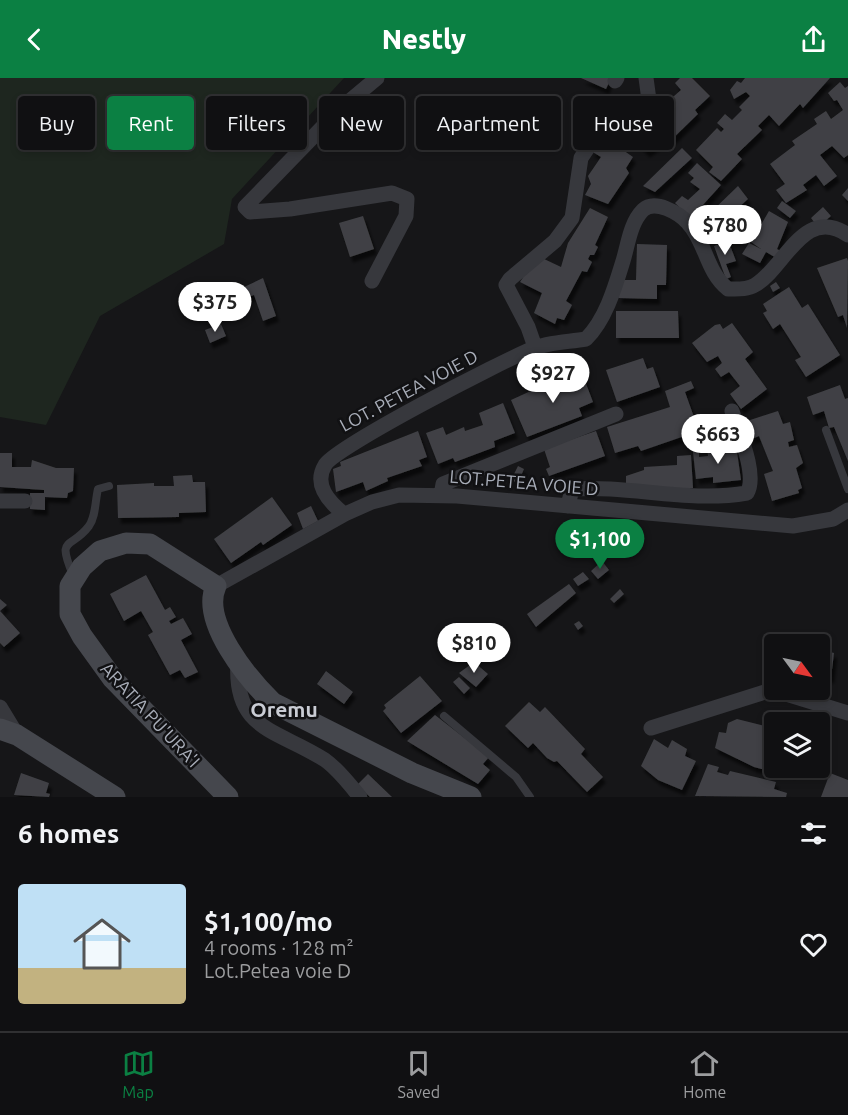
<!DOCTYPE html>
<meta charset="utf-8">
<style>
body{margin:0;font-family:Ubuntu,sans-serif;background:#19191b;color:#f1f3f6;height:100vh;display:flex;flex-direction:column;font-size:22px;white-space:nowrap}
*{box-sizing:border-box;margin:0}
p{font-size:20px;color:#9c9d9f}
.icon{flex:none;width:33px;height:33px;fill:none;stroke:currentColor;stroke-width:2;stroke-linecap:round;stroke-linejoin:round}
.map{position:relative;height:719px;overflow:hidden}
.drawer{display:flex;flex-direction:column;background:#101012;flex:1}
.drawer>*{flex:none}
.banner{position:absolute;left:18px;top:18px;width:813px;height:54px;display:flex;gap:12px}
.needle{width:39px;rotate:123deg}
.controls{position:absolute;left:764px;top:556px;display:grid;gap:12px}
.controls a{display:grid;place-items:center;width:66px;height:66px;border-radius:6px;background:#101012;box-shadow:0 3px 9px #0003,0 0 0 2px #303032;font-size:30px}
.price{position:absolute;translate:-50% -51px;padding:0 14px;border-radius:21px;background:#fff;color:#222;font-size:20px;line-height:39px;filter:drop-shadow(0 2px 3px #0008)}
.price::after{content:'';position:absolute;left:50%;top:36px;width:18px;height:14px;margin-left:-9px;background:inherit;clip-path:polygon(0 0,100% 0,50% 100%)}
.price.selected{background:#0b8043;color:#fff}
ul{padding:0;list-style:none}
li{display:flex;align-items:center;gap:18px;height:150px;padding:0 18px}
li span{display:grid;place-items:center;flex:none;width:168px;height:120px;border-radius:6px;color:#555}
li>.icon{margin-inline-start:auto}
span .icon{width:72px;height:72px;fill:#fffc;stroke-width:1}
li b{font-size:26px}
h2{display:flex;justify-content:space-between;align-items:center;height:72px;padding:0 18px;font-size:26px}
.pill{padding:0 21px;border-radius:6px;background:#101012;box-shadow:0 3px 9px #0003,0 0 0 2px #303032;font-size:21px;line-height:54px}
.pill.selected{background:#0b8043;color:#fff}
header{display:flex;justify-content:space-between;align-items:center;height:78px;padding:0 18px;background:#0b8043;color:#fff;font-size:27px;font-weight:800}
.tab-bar{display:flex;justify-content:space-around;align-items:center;height:84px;border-top:2px solid #303032;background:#101012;font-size:16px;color:#9c9d9f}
.tab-bar a{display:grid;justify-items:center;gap:3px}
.tab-bar .selected{color:#0b8043}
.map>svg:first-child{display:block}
</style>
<header><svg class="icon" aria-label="back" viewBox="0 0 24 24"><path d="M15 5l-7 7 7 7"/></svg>Nestly<svg class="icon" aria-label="share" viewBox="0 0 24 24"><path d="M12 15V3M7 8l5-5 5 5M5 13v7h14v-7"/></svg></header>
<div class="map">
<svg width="848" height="719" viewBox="0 0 848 719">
<defs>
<filter id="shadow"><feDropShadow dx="3" dy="5.5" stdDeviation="1.5" flood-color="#0009"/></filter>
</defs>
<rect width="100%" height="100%" fill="#161618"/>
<path fill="#1e261f" d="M0,0h344l-112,121 -8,45 -124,72 -54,109 -46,-8z"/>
<path fill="#404145" filter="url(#shadow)" d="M581,0h30l-5,11z
M680,0h12l18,18 -15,14 3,4 -32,31 -4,-4 -15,11 -17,-18 51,-44 -6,-7z
M745,0h85l-27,30 -3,-4 -21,22 -10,-11 -11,11 4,4 -25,24 5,5 -21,22 -12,-9 4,-5 -17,-17 21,-22 4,4 3,-3 -7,-6 8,-9 7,6 10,-10 -3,-3 11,-11 -4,-4 -12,7 -4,-9 7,-9 4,2z
M840,4l5,6 3,-2v69l-4,3 -12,-12 -12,9 17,21 -13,10 -8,-11 -13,10 4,5 -21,13 -10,-13 9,-6 -15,-20 25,-19 -3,-4 25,-17 -3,-5 12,-8 5,8 12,-9 -6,-10 -3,1 -6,-8z
M607,61l26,18 -7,11 3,5 -21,31 -23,-9 6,-11 -3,-8 13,-19 -10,-6z
M682,70l10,10 -37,34 -12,-6z
M697,85l24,22 -30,33 -16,-15 7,-7 6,4 12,-11 -10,-7 4,-4 -6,-5z
M738,108l10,13 -29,26 -10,-11z
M848,110v13l-6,-6z
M782,123l14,10 -6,7 -13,-10z
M823,129l8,9 -13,11 -7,-9z
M590,130l18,9 -13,28 3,2 -4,8h-4l-2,4 4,3 -5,10 -5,-1 -16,30 6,4 -8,15 -7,-2 -2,6 -21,-11 8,-20 -22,-11 10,-15 12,-9 19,9 7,-24z
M769,133l19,11 -11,27 5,3 -4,7 -12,-7 -6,11 -18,-9 7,-11 12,6 -10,-7z
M363,138l11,33 -24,8 -11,-34z
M720,148h4l7,8 -8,6 -8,-11z
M728,162l8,21 -10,3 5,13 -5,2 -12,-33z
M637,166l30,1 -1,40h-9v14l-39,-1 5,-18h13z
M847,180l1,3 -1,67 -4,-13 -5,2 -21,-49z
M263,200l13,38 -13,5 -9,-26 -9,3 -3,-10z
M776,204l4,6 -7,4 -3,-6z
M789,209l13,21 6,-4 32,51 -34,22 -11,-17 6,-3 -21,-33 -7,5 -10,-16 4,-2 -4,-7z
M213,222l3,8 -9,4 -4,-8z
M616,233h62l1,27h-63z
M732,245l21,29 -8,7 22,30 -26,20 -11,-15 10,-8 -11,-14 -8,5 -6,-8 7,-6 -4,-7 -11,6 -15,-19 23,-18 5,-1 3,5z
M221,246l5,12 -16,7 -5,-13z
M643,280l4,11 6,-2 7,20 -43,15 -11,-32z
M580,290l13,34 -14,6 3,8 -55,21 -16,-37 35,-16 4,10 18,-6 -7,-18z
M691,303l3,7 -9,4 14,39 -58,20 -3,-5 -23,7 -8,-26 63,-20 -5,-16z
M840,307l5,14 3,-1v63l-14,-34 -5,1 -5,-17 -11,4 -6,-18z
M503,325l12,30 -21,8 1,6 -40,15 -2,-4 -15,6 -12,-31 17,-6 3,8 18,-8 1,4 18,-6 -4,-12z
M778,333l5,13 7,-2 4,18 -6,2 1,5 8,-2 6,18 -7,5 6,20 -4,2 1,3 -27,8 -8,-27 9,-3 -14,-35 -7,3 -5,-18z
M418,353l9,26 -8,3 3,6 -35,12 1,3 -22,10 -3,-9 -27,10 -3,-23 8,-3 -1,-4z
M596,353l9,25 -56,20 -3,-7 4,-2 -6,-18z
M730,366l1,9 6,-1 4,28 -28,3v-6l-17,2 -3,-27h6v5l9,-1 -1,-9z
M0,375h12v14h19l1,-7 24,8h18l-1,23 -5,2 -1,5 -22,-1v13l-15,-1v-16h14v-3l-44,-3z
M691,377l2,33h-67v-12l18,-6v-3l33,-2v-9z
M518,388l6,3 -6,14 -7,-3z
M192,397l1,7h12l1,30 -27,1v4l-61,1 -1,-33 37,-2v3h20l-1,-10z
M272,419l20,28 -29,20 -2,-3 -30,21 -17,-24z
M311,428l7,15 -15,8 -6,-16z
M602,483l7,9 -11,9 -7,-8z
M583,494l6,7 -11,7 -5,-7z
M146,497l19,35 5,-3 6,10 -7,4 2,3 12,-6 9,16 -11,6 17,32 -13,6 -5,-8 -10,5 -22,-40 5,-3 -12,-21 -17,10 -14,-27z
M569,506l7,9 -40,34 -9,-13z
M620,511l4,5 -10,9 -4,-4z
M0,521l7,6 -7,6 20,22 -16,14 -4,-4z
M579,543l4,5 -5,4 -4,-6z
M819,571l15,4 -3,25 -12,-1z
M474,584l14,12 -12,13 -17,-14z
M326,593l27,21 -9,12 -27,-20z
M420,598l22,25 -41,32 -18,-22 3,-3 -2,-3z
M459,599l11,11 -6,6 -11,-12z
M529,624l11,10 5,-5 40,42 -4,5 22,23 -16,15 -30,-31 -3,1 -7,-4 -14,-15 -5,5 -23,-22z
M435,637l54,42 -6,7 7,6 -12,14 -71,-43z
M737,641l28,7v4l9,3v35h21l-2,5 -15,-4 -1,4 -23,-6 -39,-19 4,-16 7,1 2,-10z
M654,661l14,9 4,-8 15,9 -2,7 11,5 -14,29 -24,-10 -17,-14z
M708,686l11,3 -2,5 11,3 2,-4 46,11 -2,7 13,4 -1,4 -91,-1z
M21,695l28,10 -3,10 4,1 -1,3 -35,-2z
M830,695l18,7v17h-27z
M368,696l24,23h-22l-13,-12z"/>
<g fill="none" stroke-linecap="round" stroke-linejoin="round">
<path stroke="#37383d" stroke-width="8" d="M826,352l22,59
M73,497c-17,-40 -2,-25 16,-49 7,-10 6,-25 9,-37l11,-3
M444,638l72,61 14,20"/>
<path stroke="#37383d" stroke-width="15" d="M615,3l2,-3
M372,203l34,-65 1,-17 -15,-6 -102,16 -40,3 -5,-5 95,-98 37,-31
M535,269l-7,-20 -22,-42 4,-6 45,-38 17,-23 9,-60 8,-12 36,-24 24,-22 -3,-22
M441,417l2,-11 173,-70
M0,423h25
M568,428l4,-17c58,-4 117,14 175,4 11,-18 -9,-63 -15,-82
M344,436c-15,-12 -31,-29 -19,-49 10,-18 179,-105 207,-116 16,-7 37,-7 54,-10 20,-20 29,-52 37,-78 5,-16 7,-38 20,-51 12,-11 36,3 45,13 18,19 18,49 40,66 9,0 19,1 27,-4 29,-16 49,-81 93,-50
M216,508l129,-72 27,-12 27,-7 58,1 336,30 40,-7 15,-9
M238,583c-5,70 39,68 87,99 14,10 24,24 35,37
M0,629l17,28
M651,650l114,-36 18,1 65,20"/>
<path stroke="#45474d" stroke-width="21" d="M0,651l17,6 98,62
M228,719l-115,-118 -31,-43 -12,-22v-28l12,-19 18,-16 26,-8 24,1 66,42c-16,35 32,93 57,117l139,70 59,24"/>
</g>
<g text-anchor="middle" stroke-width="5" stroke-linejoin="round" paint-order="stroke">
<g font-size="18" fill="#a8adb8" stroke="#111113">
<text transform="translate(409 313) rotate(-28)" y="6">LOT. PETEA VOIE D</text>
<text transform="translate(524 405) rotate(5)" y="6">LOT.PETEA VOIE D</text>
<text transform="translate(150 637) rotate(47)" y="6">ARATIA PU'URA'I</text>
</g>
<g font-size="21" font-weight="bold" fill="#c9ccd4" stroke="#111113">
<text x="284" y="639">Oremu</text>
</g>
</g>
</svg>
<div class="controls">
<a><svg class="needle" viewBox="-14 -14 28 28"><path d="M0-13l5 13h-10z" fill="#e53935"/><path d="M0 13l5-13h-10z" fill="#9c9d9f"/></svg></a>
<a><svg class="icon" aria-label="layers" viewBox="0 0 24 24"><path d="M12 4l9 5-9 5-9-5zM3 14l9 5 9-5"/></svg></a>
</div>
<b class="price" style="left:725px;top:178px">$780</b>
<b class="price" style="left:215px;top:255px">$375</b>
<b class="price" style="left:553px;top:326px">$927</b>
<b class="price" style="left:718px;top:387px">$663</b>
<b class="price selected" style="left:600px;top:492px">$1,100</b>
<b class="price" style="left:474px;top:596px">$810</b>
<div class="banner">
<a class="pill">Buy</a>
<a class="pill selected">Rent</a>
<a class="pill">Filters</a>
<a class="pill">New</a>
<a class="pill">Apartment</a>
<a class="pill">House</a>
</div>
</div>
<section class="drawer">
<h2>6 homes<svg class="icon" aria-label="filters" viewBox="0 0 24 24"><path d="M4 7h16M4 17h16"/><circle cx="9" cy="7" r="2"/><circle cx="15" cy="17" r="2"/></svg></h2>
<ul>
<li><span style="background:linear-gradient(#bfe0f5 70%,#c2b280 0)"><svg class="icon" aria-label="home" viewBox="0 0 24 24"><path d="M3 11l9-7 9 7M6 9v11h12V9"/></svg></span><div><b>$1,100/mo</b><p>4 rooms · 128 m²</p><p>Lot.Petea voie D</p></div><svg class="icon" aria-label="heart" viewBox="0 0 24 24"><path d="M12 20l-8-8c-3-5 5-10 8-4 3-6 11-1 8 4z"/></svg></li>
</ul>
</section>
<nav class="tab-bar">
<a class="selected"><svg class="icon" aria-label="map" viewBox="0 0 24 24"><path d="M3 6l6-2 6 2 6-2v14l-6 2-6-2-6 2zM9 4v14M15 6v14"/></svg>Map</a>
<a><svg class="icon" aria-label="saved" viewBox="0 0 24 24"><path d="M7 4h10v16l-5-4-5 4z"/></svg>Saved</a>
<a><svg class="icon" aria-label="home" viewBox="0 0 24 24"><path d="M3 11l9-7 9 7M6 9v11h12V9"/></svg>Home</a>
</nav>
